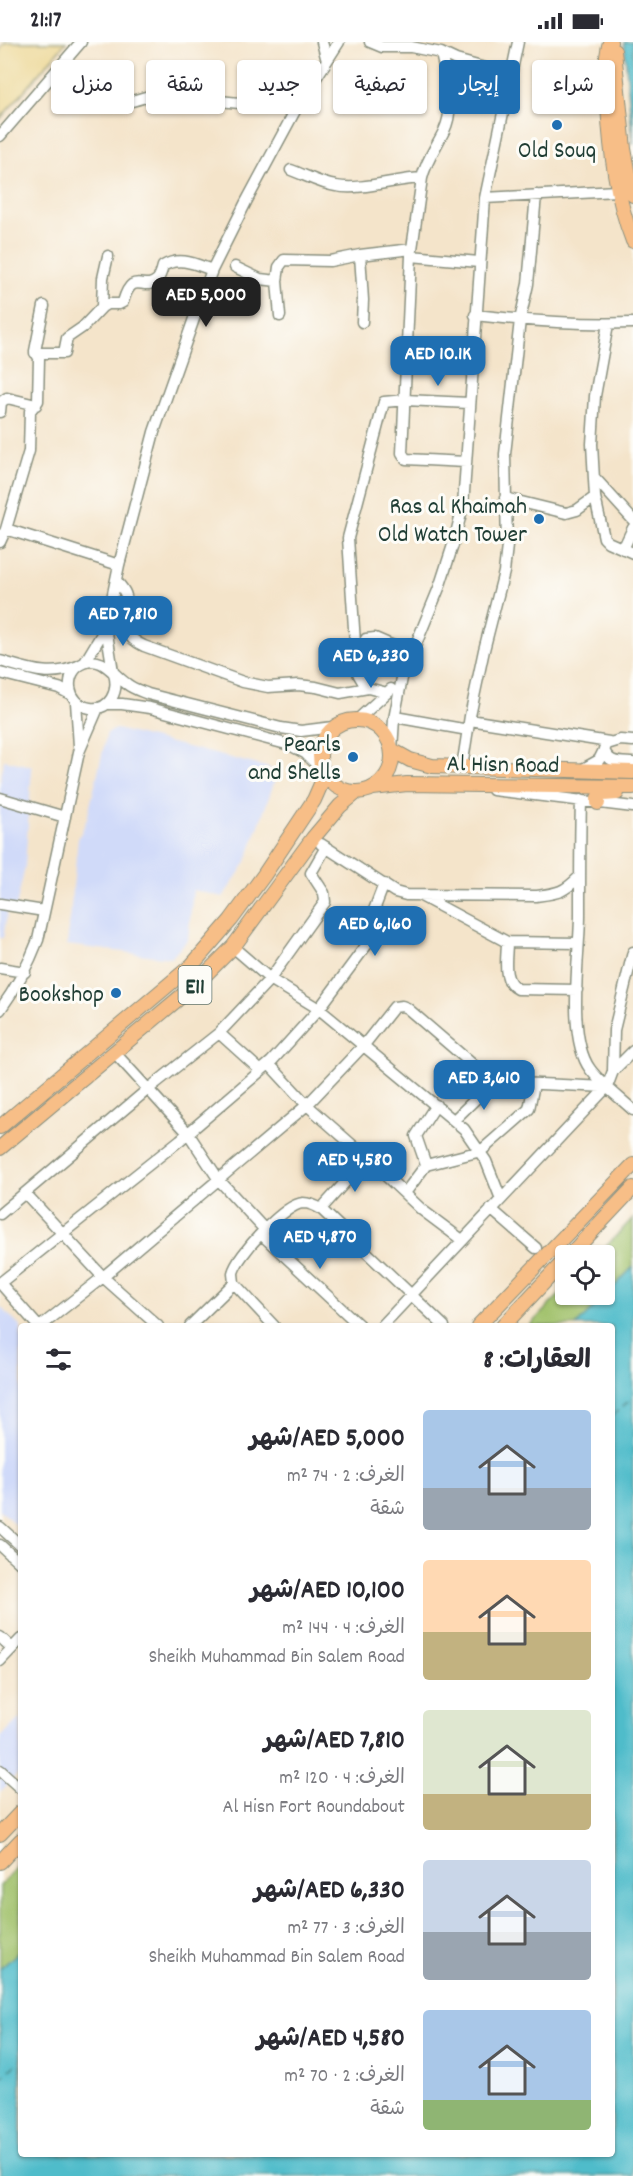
<!DOCTYPE html>
<html lang="ar">
<meta charset="utf-8">
<style>
body{margin:0;font-family:Dekko,"Playpen Sans Arabic",sans-serif;background:#f7f7f7;color:#2b2b33;direction:rtl;height:100vh;display:flex;flex-direction:column;font-size:22px;white-space:nowrap}
*{box-sizing:border-box;margin:0}
p{font-size:20px;color:#7c7c81}
.icon{flex:none;width:33px;height:33px;fill:none;stroke:currentColor;stroke-width:2;stroke-linecap:round;stroke-linejoin:round}
.map{position:relative;flex:1;overflow:hidden;direction:ltr}
.sheet{position:absolute;left:18px;top:1281px;width:597px;height:834px;display:flex;flex-direction:column;background:#fff;border-radius:6px;box-shadow:0 2px 4px #0004;direction:rtl}
.sheet>*{flex:none}
.hud{position:absolute;left:18px;top:18px;width:597px;height:54px;direction:rtl;display:flex;gap:12px}
.fabs{position:absolute;left:555px;top:1203px;display:grid;gap:12px}
.fabs a{display:grid;place-items:center;width:60px;height:60px;border-radius:6px;background:#fff;box-shadow:0 2px 4px #0004;font-size:30px}
.price{position:absolute;translate:-50% -51px;padding:0 14px;border-radius:12px;background:#1f6fb2;color:#fff;font-size:20px;line-height:39px;filter:drop-shadow(0 2px 3px #0008)}
.price::after{content:'';position:absolute;left:50%;top:36px;width:18px;height:14px;margin-left:-9px;background:inherit;clip-path:polygon(0 0,100% 0,50% 100%)}
.price.on{background:#222;color:#fff}
ul{padding:0;list-style:none}
li{display:flex;align-items:center;gap:18px;height:150px;padding:0 24px}
li span{display:grid;place-items:center;flex:none;width:168px;height:120px;border-radius:6px;color:#555}
li>.icon{margin-inline-start:auto}
span .icon{width:72px;height:72px;fill:#fffc;stroke-width:1}
li b{font-size:26px}
h2{display:flex;justify-content:space-between;align-items:center;height:72px;padding:0 24px;font-size:26px}
.chip{padding:0 21px;border-radius:6px;background:#fff;box-shadow:0 2px 4px #0004;font-size:21px;line-height:54px}
.chip.on{background:#1f6fb2;color:#fff}
.status{display:flex;justify-content:space-between;align-items:center;height:42px;padding:0 30px;background:#fff;direction:ltr}
.status svg{height:16px;fill:currentColor}
.map>svg:first-child{display:block}
</style>
<div class="status"><b>21:17</b><svg viewBox="0 0 49 12"><path d="M0 12V9h3v3zM5 12V6h3v6zM10 12V3h3v9zM15 12V0h3v12zM26 1h20v11H26zM47 4h2v5h-2z"/></svg></div>
<div class="map">
<svg width="633" height="2134" viewBox="0 0 633 2134">
<rect width="100%" height="100%" fill="#fdfcf7"/>
<filter id="ink" filterUnits="userSpaceOnUse"><feTurbulence type="fractalNoise" baseFrequency=".0167" numOctaves="2"/><feDisplacementMap in="SourceGraphic" scale="12" xChannelSelector="R" yChannelSelector="G"/><feConvolveMatrix kernelMatrix="1 2 1 2 8 2 1 2 1" color-interpolation-filters="sRGB"/></filter>
<filter id="wash" filterUnits="userSpaceOnUse"><feTurbulence type="fractalNoise" baseFrequency=".008" numOctaves="4" result="noise"/><feDisplacementMap in="SourceGraphic" scale="24" xChannelSelector="R" yChannelSelector="G"/><feGaussianBlur stdDeviation="1.35" result="paint"/><feColorMatrix in="noise" values="0 0 0 0 0 0 0 0 0 0 0 0 0 0 0 0 0 1.4 0 .05"/><feComposite in="paint" operator="in"/></filter>
<g filter="url(#wash)">
<rect width="100%" height="100%" fill="#f4e4ca"/>
<path fill="#d0daf9" d="M116,687l154,39 6,9 -30,85 -23,35 -30,-7 -5,49 -17,19 -104,-13 11,-106 9,-20 20,-86z
M4,718l28,6 -7,101 -9,40 -8,2 -5,29h-3v-155z
M0,1264l21,21v203l-21,-20z
M21,1675v54l-21,21v-54z"/>
<path fill="#a0c16b" stroke="#607f50" stroke-width="1.5" d="M633,1176v49l-57,59h-47l36,-37 1,5h38v-38l-6,-1z
M21,1821v87l-21,19v-83z"/>
<path fill="#eeda9e" stroke="#868c69" stroke-width="1.5" d="M6,0h60l-66,77v-70z"/>
<path fill="#50bcca" stroke="#387c7f" stroke-width="1.5" d="M624,0h9v103z
M633,1225v909h-633v-207l21,-19v204h591v-828h-36z"/>
<g fill="none" stroke-linecap="round" stroke-linejoin="round">
<path stroke="#2e6361" stroke-width="1.5" stroke-dasharray="8 6" stroke-linecap="butt" d="M612,1374l21,-19
M0,2038l21,-21"/>
</g>
</g>
<g filter="url(#ink)">
<g fill="none" stroke-linecap="round" stroke-linejoin="round">
<defs>
<path id="minor" d="M322,0l5,19
M370,0l12,5h29l30,6 15,7 54,15
M441,11c5,26 15,53 3,78 -8,16 -18,30 -22,47l-11,78 -9,197 4,6 60,3
M106,59c33,8 48,-19 85,-3l105,11
M0,94l81,-94
M291,128c14,5 30,14 45,16 24,5 60,-7 86,-8
M485,156l132,-7
M360,213l3,45 -1,22
M411,214l68,6
M235,225l25,12 17,2 2,-14 5,-7 46,1 30,-6 52,-6
M277,239l3,35
M102,265l1,-29 5,-22
M475,273c53,6 105,10 158,8
M35,311h29l3,-15 16,-11 19,-20 5,-3h12l4,-2c10,-34 20,-9 34,-22 3,-3 5,-10 6,-14 17,-10 32,-2 49,4
M405,316l69,1
M0,370l1,-10 6,-4 29,7
M595,436l38,42
M595,455l9,41 4,4 25,11
M505,456l61,15 11,-3 18,-13 -3,-53 3,-48 13,-72
M6,487l23,-78 1,-40 8,-10 1,-43 -4,-7 9,-45
M0,500l6,-13 113,36
M623,507l10,-21
M116,538c3,5 9,10 10,16 7,22 -11,37 18,50l99,36 25,5 30,-2 18,2 24,6 28,-5 19,5
M356,616l-8,-120 36,-136 21,-2 64,3
M0,619c29,8 49,17 78,5
M85,620l21,-35
M113,630l-7,-45 13,-62 35,-133 42,-119 16,-43 34,-68 50,-93 43,-67
M0,631l59,15 13,7
M114,632c5,17 -4,37 -24,34 -23,-3 -28,-36 -6,-45 19,-8 29,12 43,21 6,5 14,7 21,10l133,34 20,3 32,-4
M368,646c-18,-20 -13,-27 -2,-49l9,-1 37,16
M76,660l3,44
M107,662h15l28,4 140,37 15,8 17,17
M395,675l73,13
M358,677l33,-30
M470,678l139,22
M604,707c4,15 16,13 29,14
M392,708l2,-31 8,-41 37,-90 14,-43 10,-39 22,-308 33,-156
M462,725l8,-51 14,-66 20,-78 3,-26 -2,-92 15,-134 8,-36 8,-89
M581,728l18,-10 8,-16 13,-4 13,1
M493,748l140,17
M0,756l65,19
M581,758c-1,38 -1,77 -1,115 0,39 -14,121 10,154 11,15 29,28 43,41
M321,802l74,48 11,3 130,1c22,-3 27,-3 43,-19
M421,854l86,46 71,1
M0,862l44,7
M507,900c0,16 -6,39 11,47l59,1
M233,905l37,32 49,30 145,120 22,32 15,38
M0,926l25,4
M0,968c16,-22 28,-44 38,-70l41,-188 19,-44
M219,991l42,38
M115,1011l73,80 31,47 46,50
M269,1022l38,41 60,53 55,52 40,30
M613,1029l1,-41 19,-78
M454,1078l39,-38
M426,1123l-10,-29 20,-31
M25,1151l78,84 55,49
M405,1151l21,-28 55,-14 48,-42 5,-25
M321,1167l46,-51
M491,1167l45,39
M0,1172l147,-124 72,-57 51,-54 55,-77 -1,-9 -13,-20 15,-26
M261,1192l99,92
M0,1241l180,-143 91,-78 48,-53 52,-70 7,-12 -4,-17 10,-26
M0,1241l38,43
M41,1284l62,-49 204,-172 57,-60 30,-38 8,-1 5,2 86,74 114,5
M190,1284l44,-43
M274,1284l-40,-43c0,-2 -1,-8 -1,-10 4,-18 52,-69 70,-70 6,0 13,3 18,6l123,117
M382,1284l225,-239 6,-16 20,-20
M0,1485l21,19
M0,1503l21,19
M0,1595l12,11
M0,1619l21,-22
M0,1728l21,19"/>
<path id="major" d="M610,0c-6,21 -4,42 -2,64 3,47 8,92 25,135
M614,9l10,98 9,46
M320 714a36 36 0 1 1 72 0a36 36 0 1 1-72 0Z
M392,708l18,10 22,6 201,6
M373,746l34,-4 226,3
M598,761v-5l5,-4 14,-1
M0,1085l192,-162 39,-45 33,-45 50,-75 11,-25
M0,1106l196,-164 37,-37 80,-109 27,-32 17,-14
M569,1214l64,-68
M478,1284l155,-161
M503,1284l63,-67
M0,1792l21,-22
M0,1820l21,-22"/>
</defs>
<use href="#minor" stroke="#8a907f" stroke-width="13"/>
<use href="#major" stroke="#8a907f" stroke-width="16"/>
<use href="#minor" stroke="#fff" stroke-width="10"/>
<use href="#major" stroke="#f7be87" stroke-width="14"/>
</g>
</g>
<g fill="#1f6fb2" stroke="#fdfcf7" stroke-width="2">
<circle cx="557" cy="83" r="6"/>
<circle cx="539" cy="477" r="6"/>
<circle cx="353" cy="715" r="6"/>
<circle cx="116" cy="951" r="6"/>
</g>
<g text-anchor="middle" stroke-width="6" stroke-linejoin="round" paint-order="stroke">
<rect fill="#fdfcf7" stroke="#62766e" stroke-width="1.5" x="178.5" y="924" width="33" height="38" rx="4.5"/>
<g font-size="22" font-weight="bold" fill="#1f3d34">
<text x="195" y="951">E11</text>
</g>
<g font-size="24" fill="#1f3d34" stroke="#fdfcf7" text-anchor="end">
<text x="557" y="115" text-anchor="middle">Old Souq</text>
<text x="527" y="471">Ras al Khaimah<tspan x="527" dy="28">Old Watch Tower</tspan></text>
<text x="341" y="709">Pearls<tspan x="341" dy="28">and Shells</tspan></text>
<text x="104" y="959">Bookshop</text>
</g>
<g font-size="24" fill="#1f3d34" stroke="#fdfcf7">
<text transform="translate(503 721) rotate(1)" y="8">Al Hisn Road</text>
</g>
</g>
</svg>
<div class="fabs">
<a><svg class="icon" aria-label="locate" viewBox="0 0 24 24"><circle cx="12" cy="12" r="6"/><path d="M12 2v4M12 18v4M2 12h4M18 12h4"/></svg></a>
</div>
<b class="price on" style="left:206px;top:286px">AED 5,000</b>
<b class="price" style="left:438px;top:345px">AED 10.1K</b>
<b class="price" style="left:123px;top:605px">AED 7,810</b>
<b class="price" style="left:371px;top:647px">AED 6,330</b>
<b class="price" style="left:375px;top:915px">AED 6,160</b>
<b class="price" style="left:484px;top:1069px">AED 3,610</b>
<b class="price" style="left:355px;top:1151px">AED 4,580</b>
<b class="price" style="left:320px;top:1228px">AED 4,870</b>
<div class="hud">
<a class="chip">شراء</a>
<a class="chip on">إيجار</a>
<a class="chip">تصفية</a>
<a class="chip">جديد</a>
<a class="chip">شقة</a>
<a class="chip">منزل</a>
</div>
<section class="sheet">
<h2>العقارات: 8<svg class="icon" aria-label="filters" viewBox="0 0 24 24"><path d="M4 7h16M4 17h16"/><circle cx="9" cy="7" r="2"/><circle cx="15" cy="17" r="2"/></svg></h2>
<ul>
<li><span style="background:linear-gradient(#a9c7e8 65%,#9aa5b1 0)"><svg class="icon" aria-label="home" viewBox="0 0 24 24"><path d="M3 11l9-7 9 7M6 9v11h12V9"/></svg></span><div><b>AED 5,000/شهر</b><p>الغرف: 2 · 74 m²</p><p>شقة</p></div></li>
<li><span style="background:linear-gradient(#ffd9b3 60%,#c2b280 0)"><svg class="icon" aria-label="home" viewBox="0 0 24 24"><path d="M3 11l9-7 9 7M6 9v11h12V9"/></svg></span><div><b>AED 10,100/شهر</b><p>الغرف: 4 · 144 m²</p><p>Sheikh Muhammad Bin Salem Road</p></div></li>
<li><span style="background:linear-gradient(#dfe7d0 70%,#c2b280 0)"><svg class="icon" aria-label="home" viewBox="0 0 24 24"><path d="M3 11l9-7 9 7M6 9v11h12V9"/></svg></span><div><b>AED 7,810/شهر</b><p>الغرف: 4 · 120 m²</p><p>Al Hisn Fort Roundabout</p></div></li>
<li><span style="background:linear-gradient(#c9d6e8 60%,#9aa5b1 0)"><svg class="icon" aria-label="home" viewBox="0 0 24 24"><path d="M3 11l9-7 9 7M6 9v11h12V9"/></svg></span><div><b>AED 6,330/شهر</b><p>الغرف: 3 · 77 m²</p><p>Sheikh Muhammad Bin Salem Road</p></div></li>
<li><span style="background:linear-gradient(#a9c7e8 75%,#8fb573 0)"><svg class="icon" aria-label="home" viewBox="0 0 24 24"><path d="M3 11l9-7 9 7M6 9v11h12V9"/></svg></span><div><b>AED 4,580/شهر</b><p>الغرف: 2 · 70 m²</p><p>شقة</p></div></li>
</ul>
</section>
</div>
